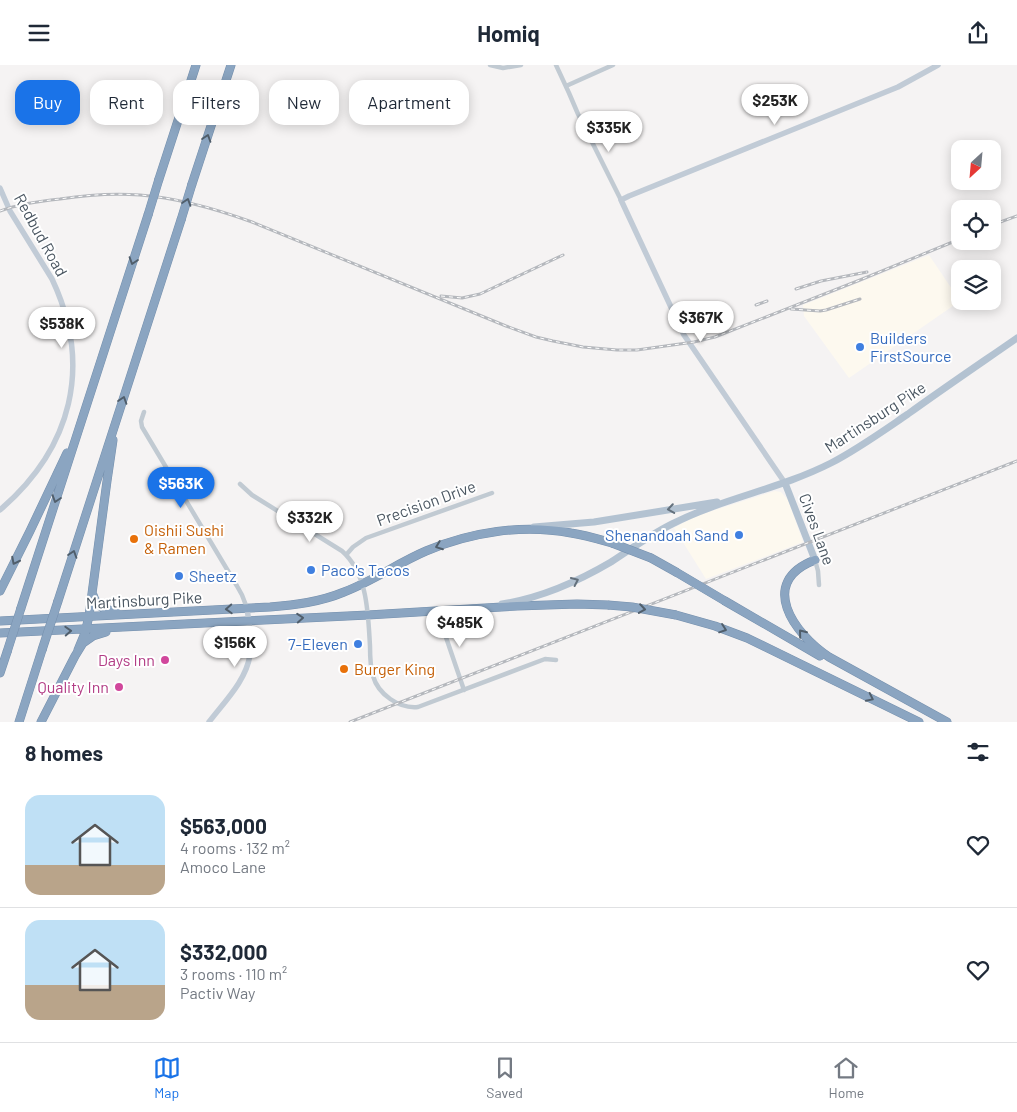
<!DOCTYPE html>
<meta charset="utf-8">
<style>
body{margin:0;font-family:Barlow,sans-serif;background:#f6f6f7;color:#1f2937;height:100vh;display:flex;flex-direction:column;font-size:19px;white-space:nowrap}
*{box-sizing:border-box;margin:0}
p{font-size:16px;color:#747a83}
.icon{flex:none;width:28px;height:28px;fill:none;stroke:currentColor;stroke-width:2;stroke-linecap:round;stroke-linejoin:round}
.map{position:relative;height:657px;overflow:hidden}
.drawer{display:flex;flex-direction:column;background:#fff;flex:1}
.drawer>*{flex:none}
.banner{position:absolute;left:15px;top:15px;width:500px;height:45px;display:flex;gap:10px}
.needle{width:32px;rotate:206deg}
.tools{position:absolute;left:951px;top:75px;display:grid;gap:10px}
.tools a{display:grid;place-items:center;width:50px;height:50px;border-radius:10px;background:#fff;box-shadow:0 2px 12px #0003;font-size:25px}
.price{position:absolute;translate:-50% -42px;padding:0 11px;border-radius:18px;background:#fff;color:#222;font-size:16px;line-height:32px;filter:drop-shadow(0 1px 2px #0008)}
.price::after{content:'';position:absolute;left:50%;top:30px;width:15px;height:11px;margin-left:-8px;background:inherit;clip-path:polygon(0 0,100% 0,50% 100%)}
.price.current{background:#1a73e8;color:#fff}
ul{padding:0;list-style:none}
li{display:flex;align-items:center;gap:15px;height:125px;padding:0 25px}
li+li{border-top:1px solid #e0e1e3}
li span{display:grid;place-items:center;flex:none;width:140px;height:100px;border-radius:15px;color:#555}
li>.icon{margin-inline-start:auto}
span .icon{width:60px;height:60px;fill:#fffc;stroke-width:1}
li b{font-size:21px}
h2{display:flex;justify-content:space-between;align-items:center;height:60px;padding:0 25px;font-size:21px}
.tag{padding:0 18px;border-radius:15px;background:#fff;box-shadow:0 2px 12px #0003;font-size:18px;line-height:45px}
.tag.current{background:#1a73e8;color:#fff}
header{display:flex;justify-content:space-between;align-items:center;height:65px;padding:0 25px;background:#fff;font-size:22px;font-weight:700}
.tabs{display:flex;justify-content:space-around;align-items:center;height:70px;border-top:1px solid #e0e1e3;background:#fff;font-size:14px;color:#747a83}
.tabs a{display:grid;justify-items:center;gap:2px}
.tabs .current{color:#1a73e8}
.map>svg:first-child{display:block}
</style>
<header><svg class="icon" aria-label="menu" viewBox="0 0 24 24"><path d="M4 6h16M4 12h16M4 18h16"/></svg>Homiq<svg class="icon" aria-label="share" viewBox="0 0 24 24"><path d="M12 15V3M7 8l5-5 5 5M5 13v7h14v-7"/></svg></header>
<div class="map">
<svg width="1017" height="657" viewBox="0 0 1017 657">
<rect width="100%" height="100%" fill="#f5f3f3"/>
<path fill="#fdf9ef" d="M929,190l31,46 -111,77 -45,-62 -1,-11z
M775,426l6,1 7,8 15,42 -97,37 -32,-51 22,-12z"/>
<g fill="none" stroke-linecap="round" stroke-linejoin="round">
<defs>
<path id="highway" d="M159,114l37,-114
M192,119l39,-119
M651,493l25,14
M815,495c-58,22 -21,74 14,97l118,65
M0,526l30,-60 37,-78
M93,530c4,12 11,14 23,17
M58,536l123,-381
M725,536l95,55
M21,543l127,-393
M676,550l39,11 32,12 172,84
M0,556l270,-14c25,-2 50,-5 74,-15 29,-11 54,-29 82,-41 45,-19 96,-27 145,-18 14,2 27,6 41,10
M0,568l368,-18 149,-9 60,-2 31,1
M78,585l7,-17 4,-17 18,-135 6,-41
M0,608l7,-21
M19,657l23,-72
M41,657l34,-66 8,-13 10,-7 13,-4"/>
</defs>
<use href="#highway" stroke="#7690ad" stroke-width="9"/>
<path stroke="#c1cad2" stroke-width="4.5" d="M490,0l13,3 18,-3
M556,0l13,28 9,21 43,86
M566,21l47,-21
M144,347l-3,9 1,6 95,159 5,9 5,13
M240,419l12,11 90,56c26,23 26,63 28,95 0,10 0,20 3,30 5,18 26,33 45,31l127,-48 11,1
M346,490l7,-8 13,-9 126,-45
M815,495l3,11 1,14
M437,546l27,79"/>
<path stroke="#c1cbd6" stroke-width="5.5" d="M0,123l10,23 42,68c41,87 20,169 -52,231
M785,418l-101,-148 -63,-135 8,-4 269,-109 40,-22
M209,657c15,-20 37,-41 41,-67 2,-15 -1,-32 -3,-47"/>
<path stroke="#b3c2d1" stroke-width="7" d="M785,418l30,77
M534,462l60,-5 123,-20
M502,539c38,-6 75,-22 109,-42 20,-13 39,-27 61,-38 51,-26 108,-35 159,-61 27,-14 52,-32 77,-49 36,-26 73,-51 109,-76"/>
<use href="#highway" stroke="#8ba5c1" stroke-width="8"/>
<defs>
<path id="rail" d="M0,146c19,-7 40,-10 60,-12 26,-4 54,-6 80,-4 39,3 76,14 112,27l254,104 30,11 17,4 30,6 34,3h20l57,-8 21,-5 145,-57 100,-41
M992,160l25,-9
M796,224l25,-8 46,-9
M441,231l21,2 18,-4 83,-39
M756,240l11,-4
M791,244l29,2 6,-1 34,-11
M350,657l667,-261"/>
</defs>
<use href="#rail" stroke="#b5b8bd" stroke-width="3"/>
<use href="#rail" stroke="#fff" stroke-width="1" stroke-dasharray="4" stroke-linecap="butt"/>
<defs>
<path id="highway-bridge" d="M148,150l11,-36
M181,155l11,-36
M612,478l39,15
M676,507l49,29
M608,540l24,2 44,8
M42,585l16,-49
M7,587l14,-44"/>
</defs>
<use href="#highway-bridge" stroke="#7690ad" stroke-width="9" stroke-linecap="butt"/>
<use href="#highway-bridge" stroke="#8ba5c1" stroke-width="8"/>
</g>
<defs><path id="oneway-chevron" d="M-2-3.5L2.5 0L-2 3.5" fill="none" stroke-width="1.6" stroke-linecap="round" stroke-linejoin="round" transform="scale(1.25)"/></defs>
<g stroke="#505e6b">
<use href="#oneway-chevron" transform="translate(207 73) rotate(-72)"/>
<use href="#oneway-chevron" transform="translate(187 137) rotate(-72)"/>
<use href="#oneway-chevron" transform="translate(133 196) rotate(108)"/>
<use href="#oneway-chevron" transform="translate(123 335) rotate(-72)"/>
<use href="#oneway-chevron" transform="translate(56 434) rotate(108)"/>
<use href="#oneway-chevron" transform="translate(439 481) rotate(159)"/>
<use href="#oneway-chevron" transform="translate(73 489) rotate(-72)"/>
<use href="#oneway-chevron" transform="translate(15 496) rotate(117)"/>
<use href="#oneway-chevron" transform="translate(229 544) rotate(177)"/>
<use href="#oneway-chevron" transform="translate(642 544) rotate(8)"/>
<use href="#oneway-chevron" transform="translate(300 553) rotate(-4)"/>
<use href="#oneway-chevron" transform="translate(723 564) rotate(19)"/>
<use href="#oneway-chevron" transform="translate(68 566) rotate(-3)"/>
<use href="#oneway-chevron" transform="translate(802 568) rotate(-129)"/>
<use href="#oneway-chevron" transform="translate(870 633) rotate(26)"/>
</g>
<g stroke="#64717d">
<use href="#oneway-chevron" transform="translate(671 444) rotate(171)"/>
<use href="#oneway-chevron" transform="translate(575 516) rotate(-25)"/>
</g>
<g fill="#3f7fe0" stroke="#fff" stroke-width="2">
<circle cx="860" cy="282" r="5"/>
<circle cx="739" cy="470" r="5"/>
<circle cx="311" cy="505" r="5"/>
<circle cx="179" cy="511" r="5"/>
<circle cx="358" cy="579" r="5"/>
</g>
<g fill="#e8710a" stroke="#fff" stroke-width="2">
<circle cx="134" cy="474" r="5"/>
<circle cx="344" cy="604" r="5"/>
</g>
<g fill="#d1479c" stroke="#fff" stroke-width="2">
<circle cx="165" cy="595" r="5"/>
<circle cx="119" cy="622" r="5"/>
</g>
<g text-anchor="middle" stroke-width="4" stroke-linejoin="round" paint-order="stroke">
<g font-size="16" fill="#4a5661" stroke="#fff">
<text transform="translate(41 170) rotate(61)" y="6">Redbud Road</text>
<text transform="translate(875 352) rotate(-33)" y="6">Martinsburg Pike</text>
<text transform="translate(426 438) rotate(-20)" y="6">Precision Drive</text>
<text transform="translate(817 464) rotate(70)" y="6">Cives Lane</text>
<text transform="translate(144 535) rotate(-3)" y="6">Martinsburg Pike</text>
</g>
<g font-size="16" fill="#366cbe" stroke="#fff" text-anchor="start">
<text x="870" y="279">Builders<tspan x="870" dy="18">FirstSource</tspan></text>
<text x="729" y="476" text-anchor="end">Shenandoah Sand</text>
<text x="321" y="511">Paco's Tacos</text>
<text x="189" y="517">Sheetz</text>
<text x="348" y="585" text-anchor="end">7-Eleven</text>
</g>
<g font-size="16" fill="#c56008" stroke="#fff" text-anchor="start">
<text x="144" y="471">Oishii Sushi<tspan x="144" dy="18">&amp; Ramen</tspan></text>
<text x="354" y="610">Burger King</text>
</g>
<g font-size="16" fill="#b23c85" stroke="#fff" text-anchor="end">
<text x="155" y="601">Days Inn</text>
<text x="109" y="628">Quality Inn</text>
</g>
</g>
</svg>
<div class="tools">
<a><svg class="needle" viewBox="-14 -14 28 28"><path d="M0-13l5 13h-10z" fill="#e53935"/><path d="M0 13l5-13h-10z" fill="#747a83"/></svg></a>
<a><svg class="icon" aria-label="locate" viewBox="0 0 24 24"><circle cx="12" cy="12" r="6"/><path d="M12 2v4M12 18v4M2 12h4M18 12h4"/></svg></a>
<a><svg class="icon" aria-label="layers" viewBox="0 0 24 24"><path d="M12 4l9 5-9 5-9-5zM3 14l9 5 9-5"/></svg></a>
</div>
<b class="price" style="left:775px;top:61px">$253K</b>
<b class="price" style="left:609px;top:88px">$335K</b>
<b class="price" style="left:701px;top:278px">$367K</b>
<b class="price" style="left:62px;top:284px">$538K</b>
<b class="price current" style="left:181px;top:444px">$563K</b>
<b class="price" style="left:310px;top:478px">$332K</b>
<b class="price" style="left:460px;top:583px">$485K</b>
<b class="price" style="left:235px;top:603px">$156K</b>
<div class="banner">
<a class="tag current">Buy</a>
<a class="tag">Rent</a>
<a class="tag">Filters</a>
<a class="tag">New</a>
<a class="tag">Apartment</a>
</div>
</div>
<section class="drawer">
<h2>8 homes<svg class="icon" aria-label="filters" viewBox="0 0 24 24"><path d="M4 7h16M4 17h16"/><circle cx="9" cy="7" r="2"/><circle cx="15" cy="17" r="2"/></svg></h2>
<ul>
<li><span style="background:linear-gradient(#bfe0f5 70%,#b9a48a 0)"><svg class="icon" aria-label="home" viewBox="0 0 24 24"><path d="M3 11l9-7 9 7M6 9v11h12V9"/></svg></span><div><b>$563,000</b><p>4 rooms · 132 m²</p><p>Amoco Lane</p></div><svg class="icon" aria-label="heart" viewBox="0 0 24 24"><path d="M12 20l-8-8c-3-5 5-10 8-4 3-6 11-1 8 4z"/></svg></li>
<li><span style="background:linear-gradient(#bfe0f5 65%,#b9a48a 0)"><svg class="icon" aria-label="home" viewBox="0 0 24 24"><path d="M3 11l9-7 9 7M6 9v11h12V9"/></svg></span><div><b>$332,000</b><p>3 rooms · 110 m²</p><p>Pactiv Way</p></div><svg class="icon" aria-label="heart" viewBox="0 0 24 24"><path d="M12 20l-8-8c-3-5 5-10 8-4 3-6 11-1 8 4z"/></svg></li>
</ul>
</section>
<nav class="tabs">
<a class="current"><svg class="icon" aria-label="map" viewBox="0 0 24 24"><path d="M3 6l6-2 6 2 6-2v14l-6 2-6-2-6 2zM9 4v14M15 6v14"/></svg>Map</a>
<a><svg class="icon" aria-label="saved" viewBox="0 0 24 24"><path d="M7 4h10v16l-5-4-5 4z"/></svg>Saved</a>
<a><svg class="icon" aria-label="home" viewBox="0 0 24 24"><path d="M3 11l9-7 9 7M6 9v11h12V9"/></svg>Home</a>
</nav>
